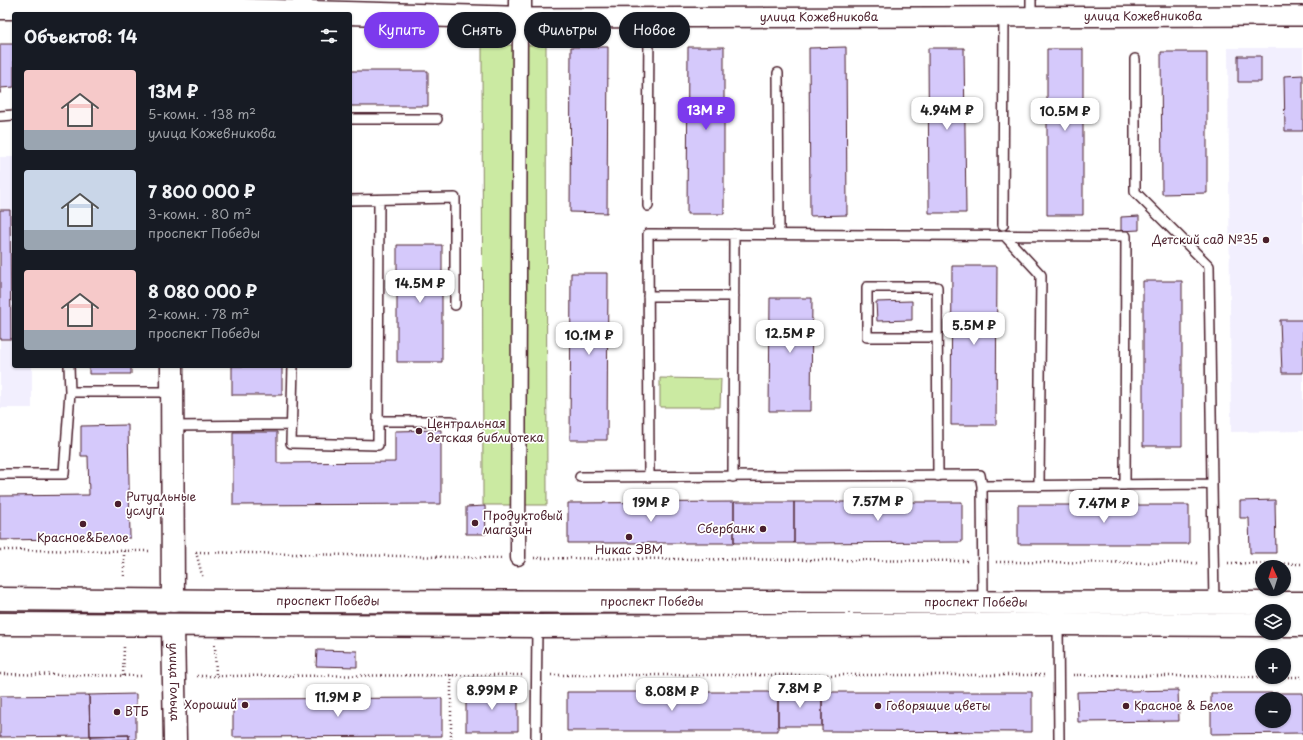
<!DOCTYPE html>
<html lang="ru">
<meta charset="utf-8">
<style>
body{margin:0;font-family:"Playpen Sans",sans-serif;background:#20242c;color:#f1f3f6;height:100vh;display:flex;flex-direction:column;font-size:15px;white-space:nowrap}
*{box-sizing:border-box;margin:0}
p{font-size:13px;color:#9ea1a6}
.icon{flex:none;width:22px;height:22px;fill:none;stroke:currentColor;stroke-width:2;stroke-linecap:round;stroke-linejoin:round}
.map{position:relative;flex:1;overflow:hidden}
.drawer{position:absolute;left:12px;top:12px;width:340px;height:356px;display:flex;flex-direction:column;background:#171b24;border-radius:4px;box-shadow:0 1px 3px #0004}
.drawer>*{flex:none}
.guide{position:absolute;left:364px;top:12px;width:380px;height:36px;display:flex;gap:8px}
.needle{width:26px;rotate:356deg}
.buttons{position:absolute;left:1255px;top:560px;display:grid;gap:8px}
.buttons a{display:grid;place-items:center;width:36px;height:36px;border-radius:50%;background:#171b24;box-shadow:0 1px 3px #0004;font-size:20px}
.price{position:absolute;translate:-50% -34px;padding:0 9px;border-radius:8px;background:#fff;color:#222;font-size:13px;line-height:26px;filter:drop-shadow(0 1px 2px #0008)}
.price::after{content:'';position:absolute;left:50%;top:24px;width:12px;height:9px;margin-left:-6px;background:inherit;clip-path:polygon(0 0,100% 0,50% 100%)}
.price.current{background:#7c3aed;color:#fff}
ul{padding:0;list-style:none}
li{display:flex;align-items:center;gap:12px;height:100px;padding:0 12px}
li span{display:grid;place-items:center;flex:none;width:112px;height:80px;border-radius:4px;color:#555}
li>.icon{margin-inline-start:auto}
span .icon{width:48px;height:48px;fill:#fffc;stroke-width:1}
li b{font-size:17px}
h2{display:flex;justify-content:space-between;align-items:center;height:48px;padding:0 12px;font-size:17px}
.tag{padding:0 14px;border-radius:18px;background:#171b24;box-shadow:0 1px 3px #0004;font-size:14px;line-height:36px}
.tag.current{background:#7c3aed;color:#fff}
.map>svg:first-child{display:block}
</style>
<div class="map">
<svg width="1303" height="740" viewBox="0 0 1303 740">
<rect width="100%" height="100%" fill="#fff"/>
<filter id="ink" filterUnits="userSpaceOnUse"><feTurbulence type="fractalNoise" baseFrequency=".025" numOctaves="2"/><feDisplacementMap in="SourceGraphic" scale="8" xChannelSelector="R" yChannelSelector="G"/><feConvolveMatrix kernelMatrix="1 2 1 2 8 2 1 2 1" color-interpolation-filters="sRGB"/></filter>
<g filter="url(#ink)">
<path fill="#f2effe" d="M1228,48h75v383l-72,1z
M0,157h14v209h18v42h-32z"/>
<path fill="#cbeaa2" stroke="#8a8466" d="M482,45h64l1,460h-64z
M660,378l61,1 -1,28h-60z"/>
<path fill="#d5c9fb" stroke="#4a1f2b" fill-rule="evenodd" d="M0,44h14v43l-13,1v5h-1z
M571,47h37l-1,166 -37,-1z
M688,47h36v167h-37z
M846,47l1,168 -37,1 -1,-168z
M928,48h36l2,165h-37z
M1047,49h36v166h-36z
M1161,52h46v141l-45,1z
M1238,56h23v26h-23z
M350,71h78v35h-78z
M1303,75v56h-18l-1,-55z
M0,210h10l1,129h-11z
M1139,216v14l-18,1v-14z
M397,245h45v117h-45z
M952,266h45l-1,159h-45z
M571,273h37l-1,167h-37z
M1143,281h39v165h-39z
M770,298h42l-1,113h-42z
M912,301v19l-35,1 -1,-19z
M1280,320h23v53h-21z
M89,366h42v8h-42z
M232,366h50v29h-50z
M128,425l2,113 -130,2v-44l89,-1 -1,-39h-7v-30z
M441,430v74l-208,1v-73h44v31l118,-1v-31z
M1275,500l1,53h-26l-1,-35h-9v-17z
M734,502v41h-166v-40z
M734,502h60v41h-60z
M794,502h168v40l-168,1z
M1018,505h171v39h-171z
M485,506l1,28h-20v-27z
M317,650l40,1v16l-41,-1z
M491,683l10,9h17v39h-52v-39h16z
M1178,690l1,31 -101,1 -1,-30z
M567,692h211v39h-211z
M778,692h44v34h-44z
M822,692h210v40l-210,-1z
M1211,693h92v40l-92,1zM1262,699h22v22h-22z
M136,694v46h-7v-5l-39,1 -1,-41z
M89,695l1,41 -90,1v-41z
M442,698v38l-209,1v-38z
M129,735v5h-39v-4z"/>
<g fill="none" stroke-linecap="round" stroke-linejoin="round">
<defs>
<path id="service" d="M1031,17v-17
M1135,59v133l74,74 3,218
M778,73l1,161
M0,116l14,-1
M350,119h87
M350,200l105,-2v107
M648,206l1,-188
M1003,225l1,-208
M1004,235l37,40 -2,211
M648,296h86
M937,337h-70v-50h70l1,189
M293,366l-2,77 87,2 1,-245
M70,392h102
M378,421h74
M173,426l119,-1
M0,474h64l6,-82 -1,-26
M580,477l400,-2 2,11 230,-2 2,119
M649,477l-1,-243 478,2 -1,249
M733,477l1,-243
M982,486l1,116
M1058,624l1,116
M536,740l1,-114"/>
<path id="pedestrian" d="M518,558l2,-540"/>
<g id="minor">
<path id="s1" d="M520,18l783,-2"/>
</g>
<g id="tertiary">
<path d="M0,8h171"/>
<path id="s2" d="M173,625l2,115"/>
</g>
<path id="secondary" d="M171,14v-6l349,10v-18
M172,366l1,235"/>
<g id="primary">
<path id="s3" d="M0,599l230,2 1073,2"/>
<path d="M0,624l537,2 521,-2 204,1"/>
<path d="M1284,625h19"/>
</g>
</defs>
<use href="#service" stroke="#4a1f2b" stroke-width="12"/>
<use href="#pedestrian" stroke="#4a1f2b" stroke-width="17"/>
<use href="#minor" stroke="#4a1f2b" stroke-width="22"/>
<use href="#tertiary" stroke="#4a1f2b" stroke-width="25"/>
<use href="#secondary" stroke="#4a1f2b" stroke-width="25"/>
<use href="#primary" stroke="#4a1f2b" stroke-width="25"/>
<path stroke="#4a1f2b" stroke-width="2.5" stroke-dasharray="1 3" stroke-linecap="butt" d="M0,550l150,1
M124,551v27
M196,552l305,6
M196,552l7,27
M534,558l433,3
M996,562l203,1
M1228,563l75,1
M215,645l1,31
M0,674l142,2
M451,675v65
M551,675h493
M1073,675l189,2
M123,676l1,-30
M197,676l325,-1
M1284,677h19"/>
<use href="#service" stroke="#fff" stroke-width="9"/>
<use href="#pedestrian" stroke="#fff" stroke-width="14"/>
<use href="#minor" stroke="#fff" stroke-width="19"/>
<use href="#tertiary" stroke="#fff" stroke-width="22"/>
<use href="#secondary" stroke="#fff" stroke-width="22"/>
<use href="#primary" stroke="#fff" stroke-width="22"/>
</g>
</g>
<g fill="#4a1f2b" stroke="#fff" stroke-width="1.5">
<circle cx="1266" cy="240" r="4"/>
<circle cx="419" cy="431" r="4"/>
<circle cx="118" cy="504" r="4"/>
<circle cx="475" cy="523" r="4"/>
<circle cx="83" cy="524" r="4"/>
<circle cx="763" cy="529" r="4"/>
<circle cx="629" cy="537" r="4"/>
<circle cx="245" cy="705" r="4"/>
<circle cx="878" cy="706" r="4"/>
<circle cx="1126" cy="706" r="4"/>
<circle cx="117" cy="712" r="4"/>
</g>
<g text-anchor="middle" stroke-width="3.5" stroke-linejoin="round" paint-order="stroke">
<g font-size="12" fill="#4a1f2b" stroke="#fff">
<text dy="4" stroke="none"><textPath href="#s1" startOffset="623">улица Кожевникова</textPath></text>
<text dy="4" stroke="none"><textPath href="#s1" startOffset="299">улица Кожевникова</textPath></text>
<text dy="4" stroke="none"><textPath href="#s3" startOffset="328">проспект Победы</textPath></text>
<text dy="4" stroke="none"><textPath href="#s3" startOffset="652">проспект Победы</textPath></text>
<text dy="4" stroke="none"><textPath href="#s3" startOffset="976">проспект Победы</textPath></text>
<text dy="4" stroke="none"><textPath href="#s2" startOffset="57">улица Гольца</textPath></text>
</g>
<g font-size="12" fill="#4a1f2b" stroke="#fff" text-anchor="start">
<text x="1258" y="244" text-anchor="end">Детский сад №35</text>
<text x="427" y="428">Центральная<tspan x="427" dy="14">детская библиотека</tspan></text>
<text x="126" y="501">Ритуальные<tspan x="126" dy="14">услуги</tspan></text>
<text x="483" y="520">Продуктовый<tspan x="483" dy="14">магазин</tspan></text>
<text x="755" y="533" text-anchor="end">Сбербанк</text>
<text x="83" y="542" text-anchor="middle">Красное&amp;Белое</text>
<text x="629" y="554" text-anchor="middle">Никас ЭВМ</text>
<text x="237" y="709" text-anchor="end">Хороший</text>
<text x="886" y="710">Говорящие цветы</text>
<text x="1134" y="710">Красное &amp; Белое</text>
<text x="125" y="716">ВТБ</text>
</g>
</g>
</svg>
<div class="buttons">
<a><svg class="needle" viewBox="-14 -14 28 28"><path d="M0-13l5 13h-10z" fill="#e53935"/><path d="M0 13l5-13h-10z" fill="#9ea1a6"/></svg></a>
<a><svg class="icon" aria-label="layers" viewBox="0 0 24 24"><path d="M12 4l9 5-9 5-9-5zM3 14l9 5 9-5"/></svg></a>
<a>+</a>
<a>−</a>
</div>
<b class="price current" style="left:706px;top:131px">13M ₽</b>
<b class="price" style="left:947px;top:131px">4.94M ₽</b>
<b class="price" style="left:1065px;top:132px">10.5M ₽</b>
<b class="price" style="left:420px;top:304px">14.5M ₽</b>
<b class="price" style="left:974px;top:346px">5.5M ₽</b>
<b class="price" style="left:790px;top:354px">12.5M ₽</b>
<b class="price" style="left:589px;top:356px">10.1M ₽</b>
<b class="price" style="left:878px;top:522px">7.57M ₽</b>
<b class="price" style="left:651px;top:523px">19M ₽</b>
<b class="price" style="left:1104px;top:524px">7.47M ₽</b>
<b class="price" style="left:800px;top:709px">7.8M ₽</b>
<b class="price" style="left:492px;top:711px">8.99M ₽</b>
<b class="price" style="left:672px;top:712px">8.08M ₽</b>
<b class="price" style="left:338px;top:718px">11.9M ₽</b>
<div class="guide">
<a class="tag current">Купить</a>
<a class="tag">Снять</a>
<a class="tag">Фильтры</a>
<a class="tag">Новое</a>
</div>
<section class="drawer">
<h2>Объектов: 14<svg class="icon" aria-label="filters" viewBox="0 0 24 24"><path d="M4 7h16M4 17h16"/><circle cx="9" cy="7" r="2"/><circle cx="15" cy="17" r="2"/></svg></h2>
<ul>
<li><span style="background:linear-gradient(#f6c9c9 75%,#9aa5b1 0)"><svg class="icon" aria-label="home" viewBox="0 0 24 24"><path d="M3 11l9-7 9 7M6 9v11h12V9"/></svg></span><div><b>13M ₽</b><p>5-комн. · 138 m²</p><p>улица Кожевникова</p></div></li>
<li><span style="background:linear-gradient(#c9d6e8 75%,#9aa5b1 0)"><svg class="icon" aria-label="home" viewBox="0 0 24 24"><path d="M3 11l9-7 9 7M6 9v11h12V9"/></svg></span><div><b>7 800 000 ₽</b><p>3-комн. · 80 m²</p><p>проспект Победы</p></div></li>
<li><span style="background:linear-gradient(#f6c9c9 75%,#9aa5b1 0)"><svg class="icon" aria-label="home" viewBox="0 0 24 24"><path d="M3 11l9-7 9 7M6 9v11h12V9"/></svg></span><div><b>8 080 000 ₽</b><p>2-комн. · 78 m²</p><p>проспект Победы</p></div></li>
</ul>
</section>
</div>
